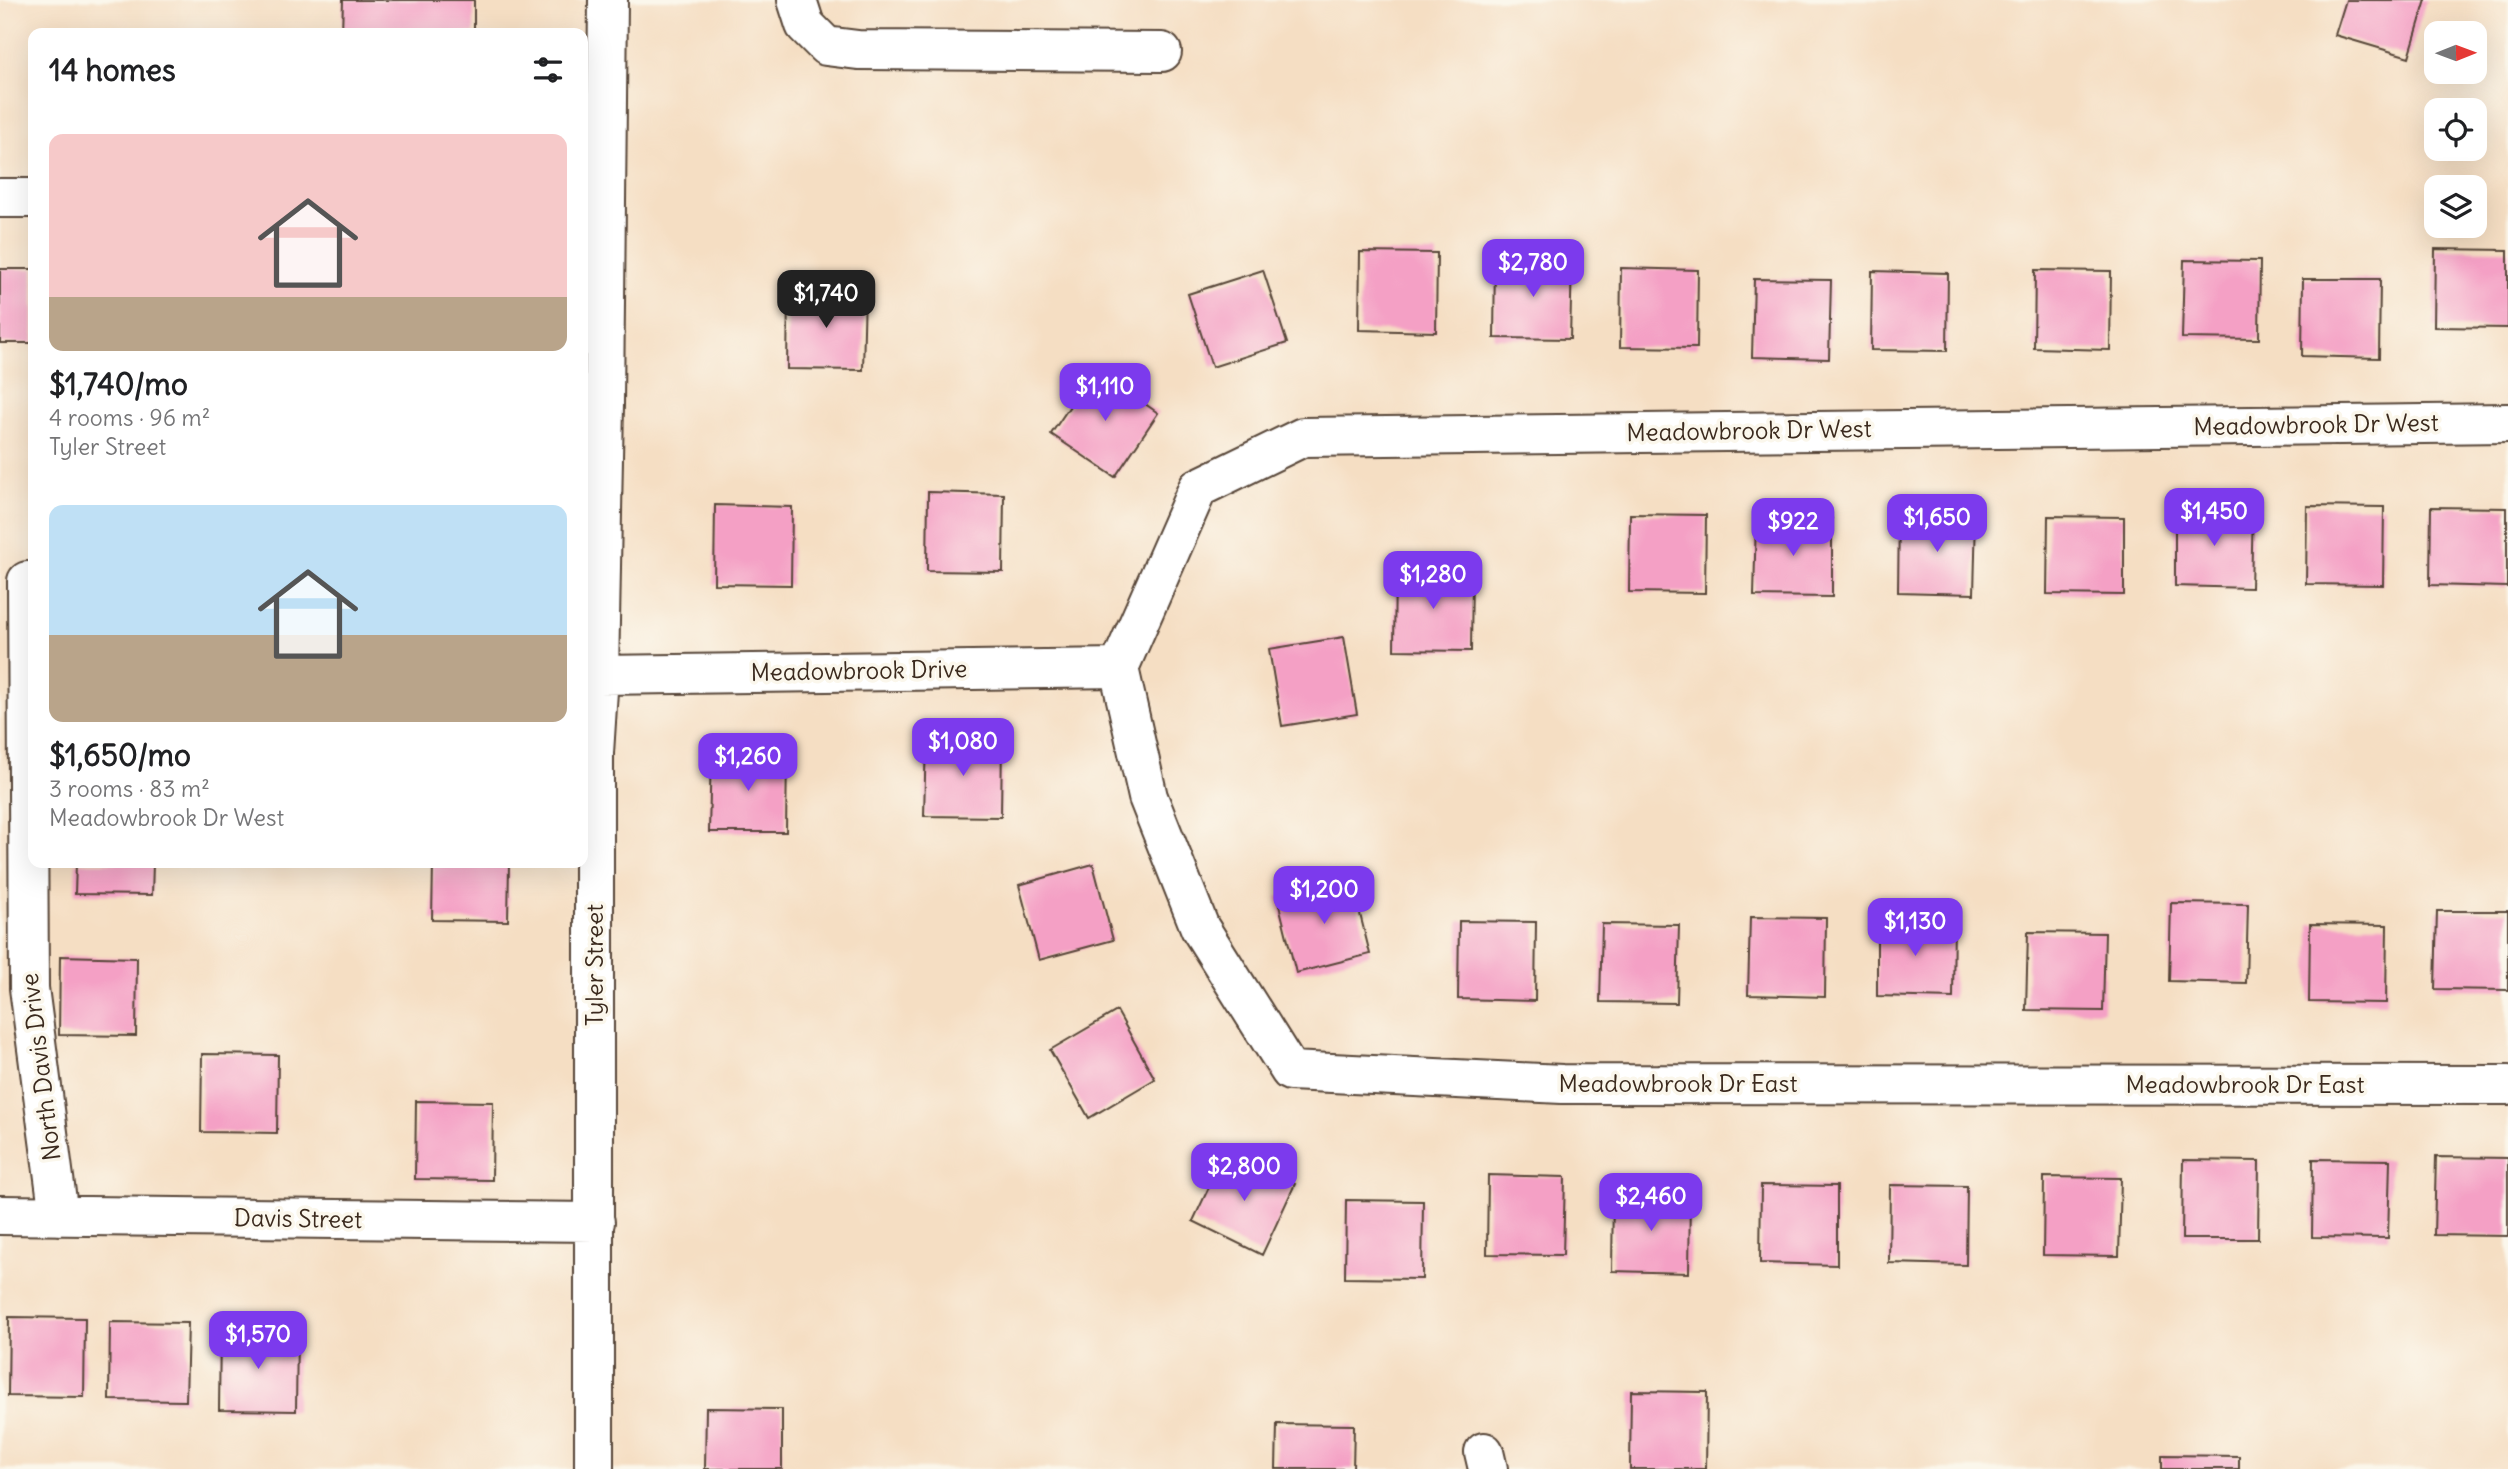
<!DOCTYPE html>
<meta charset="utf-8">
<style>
body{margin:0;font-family:Delius,sans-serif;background:#f6f6f6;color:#202124;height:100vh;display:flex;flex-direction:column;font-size:26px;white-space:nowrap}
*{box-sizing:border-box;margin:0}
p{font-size:23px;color:#757577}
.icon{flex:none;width:38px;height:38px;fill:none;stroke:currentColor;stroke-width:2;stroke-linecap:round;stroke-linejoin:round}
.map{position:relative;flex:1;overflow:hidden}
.panel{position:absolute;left:28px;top:28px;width:560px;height:840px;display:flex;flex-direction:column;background:#fff;border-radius:14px;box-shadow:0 7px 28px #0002}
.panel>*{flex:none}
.needle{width:46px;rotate:89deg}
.tools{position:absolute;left:2424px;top:21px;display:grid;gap:14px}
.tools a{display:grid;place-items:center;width:63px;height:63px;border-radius:14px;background:#fff;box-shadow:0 7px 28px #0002;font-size:35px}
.price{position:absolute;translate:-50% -60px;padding:0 16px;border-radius:14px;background:#7c3aed;color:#fff;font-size:23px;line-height:46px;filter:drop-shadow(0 2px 4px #0008)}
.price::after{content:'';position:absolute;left:50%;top:42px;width:21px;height:16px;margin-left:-10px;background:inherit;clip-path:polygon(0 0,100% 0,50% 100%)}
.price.active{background:#222;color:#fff}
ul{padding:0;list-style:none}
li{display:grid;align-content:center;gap:14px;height:371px;padding:0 21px}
li span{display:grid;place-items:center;height:217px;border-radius:14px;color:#555}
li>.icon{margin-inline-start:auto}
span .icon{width:126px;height:126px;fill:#fffc;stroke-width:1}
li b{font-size:30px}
h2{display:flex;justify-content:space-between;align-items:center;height:84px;padding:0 21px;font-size:30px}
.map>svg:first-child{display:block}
</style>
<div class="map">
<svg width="2508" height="1469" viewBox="0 0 2508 1469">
<rect width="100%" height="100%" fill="#fbf7ec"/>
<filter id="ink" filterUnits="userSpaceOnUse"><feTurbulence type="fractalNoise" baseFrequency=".0143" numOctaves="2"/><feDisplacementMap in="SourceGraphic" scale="14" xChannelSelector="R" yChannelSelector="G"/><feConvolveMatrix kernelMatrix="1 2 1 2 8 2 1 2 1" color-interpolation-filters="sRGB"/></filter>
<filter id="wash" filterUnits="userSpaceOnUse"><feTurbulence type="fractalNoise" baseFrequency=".00686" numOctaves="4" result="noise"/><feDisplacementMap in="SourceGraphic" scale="28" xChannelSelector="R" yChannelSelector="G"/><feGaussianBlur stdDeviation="1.57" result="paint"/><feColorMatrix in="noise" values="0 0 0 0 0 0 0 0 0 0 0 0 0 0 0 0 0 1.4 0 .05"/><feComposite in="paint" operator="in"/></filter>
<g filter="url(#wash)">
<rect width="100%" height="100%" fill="#f5dec3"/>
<g id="blocks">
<path fill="#f4a0c5" d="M343,0h131v33h-132z
M2346,0h80l-17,57 -74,-22z
M2435,249l73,1v78l-74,-1z
M1360,252l77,1 -1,79 -77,-2z
M1495,260h77l-2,79 -76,-1z
M2184,260l76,1 -1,78 -77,-1z
M1621,268l77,2 -1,78 -77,-1z
M0,269h33v74h-33z
M1263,270l24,73 -75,24 -24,-73z
M2035,270l76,1 -1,79 -76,-2z
M1872,271l76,2 -1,78 -76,-1z
M1754,279l77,1 -2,79 -77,-2z
M2303,279h77l-1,79 -77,-2z
M788,291l77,1 -2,78 -76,-1z
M1095,369l63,44 -43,64 -64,-43z
M928,492l76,2 -1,78 -76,-1z
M715,505l77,2 -1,78 -77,-1z
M2307,506l77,1 -1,78 -77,-1z
M2431,507l76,1v79l-77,-2z
M2175,508l78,1 -2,79 -76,-2z
M1630,514l76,1 -1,78 -76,-1z
M1899,514l77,1 -2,79 -76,-2z
M2048,516l76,1v78l-77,-1z
M1756,518l76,1v78l-78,-1z
M1395,571l77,2 -1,78 -77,-1z
M1344,637l13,77 -75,12 -13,-77z
M926,738l76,1 -1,78 -77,-1z
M711,753l76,1 -1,78h-77z
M76,863h77l-1,32 -77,-1z
M433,863h76l-1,58 -76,-1z
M1093,864l20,76 -74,20 -20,-75z
M1351,878l19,76 -74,19 -19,-76z
M2171,903l77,1 -2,79 -77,-2z
M2437,911h71v79l-73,-1z
M1750,917l76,1 -1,79 -77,-2z
M1877,918l77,1 -1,79 -76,-2z
M1459,921l77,1 -1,79 -77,-2z
M1602,924l77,1 -2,78 -77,-1z
M2310,924l77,1 -1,78 -77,-1z
M2028,932l77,1 -2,78 -77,-1z
M60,956l77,2 -1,78 -77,-1z
M1117,1011l38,68 -66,39 -39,-68z
M202,1054l76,1 -1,78 -76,-1z
M416,1101l77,1 -1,78 -77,-1z
M1226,1151l69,33 -33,71 -69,-34z
M2436,1157l72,1v78l-74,-1z
M2313,1159l77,1 -2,78 -76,-1z
M2183,1160l76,1 -1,78h-76z
M1488,1175l77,2 -2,78 -76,-1z
M2044,1177l77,1 -2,78 -76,-1z
M1761,1185l76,1v79l-77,-2z
M1890,1185l77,1 -1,79 -77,-2z
M1613,1193l77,1 -1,79 -77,-2z
M1346,1200l77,1 -1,78 -77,-1z
M9,1317l76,1 -1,79 -76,-1z
M110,1322l78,1 -2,78 -77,-1z
M220,1331l77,2 -1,78 -77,-1z
M1631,1391l76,1 -1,77h-76z
M706,1408l76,1v60h-77z
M1277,1424l77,1 -1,44h-77z
M2162,1455l77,1v13h-77z"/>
</g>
</g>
<g filter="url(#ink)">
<use href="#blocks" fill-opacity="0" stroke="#574537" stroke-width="2"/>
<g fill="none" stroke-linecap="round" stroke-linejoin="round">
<defs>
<path id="minor" d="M797,0l8,25 21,21 32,4 304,2
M0,198h33
M27,581l2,407 30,228
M1119,668l29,129 52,131 90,143 272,13 946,1
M1119,668l79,-180 105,-51 1205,-14
M599,675l520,-7
M0,1215l595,7
M1484,1452l4,17
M594,1469v-716l5,-78 5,-271 4,-404"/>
</defs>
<use href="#minor" stroke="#574537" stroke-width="42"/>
<use href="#minor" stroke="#fff" stroke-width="38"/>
</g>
</g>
<g text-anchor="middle" stroke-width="7" stroke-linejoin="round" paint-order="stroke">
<g font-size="24" fill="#3b2a1e" stroke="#fbf7ec">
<text transform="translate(2316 425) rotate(-1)" y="8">Meadowbrook Dr West</text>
<text transform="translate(1749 431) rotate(-1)" y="8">Meadowbrook Dr West</text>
<text transform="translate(859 671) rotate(-1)" y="8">Meadowbrook Drive</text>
<text transform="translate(595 965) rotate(-90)" y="8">Tyler Street</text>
<text transform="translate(41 1067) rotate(-97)" y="8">North Davis Drive</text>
<text x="1678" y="1092">Meadowbrook Dr East</text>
<text x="2245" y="1093">Meadowbrook Dr East</text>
<text transform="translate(298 1219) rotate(1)" y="8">Davis Street</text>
</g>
</g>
</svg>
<div class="tools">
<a><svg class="needle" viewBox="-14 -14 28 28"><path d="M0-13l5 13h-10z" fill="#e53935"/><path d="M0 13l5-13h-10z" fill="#757577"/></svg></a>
<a><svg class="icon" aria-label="locate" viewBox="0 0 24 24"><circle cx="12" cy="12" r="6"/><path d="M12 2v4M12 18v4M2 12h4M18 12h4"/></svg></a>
<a><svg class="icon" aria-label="layers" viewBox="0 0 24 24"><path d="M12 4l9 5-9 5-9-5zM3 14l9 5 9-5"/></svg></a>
</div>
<b class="price" style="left:1533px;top:299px">$2,780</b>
<b class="price active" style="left:826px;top:330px">$1,740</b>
<b class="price" style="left:1105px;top:423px">$1,110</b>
<b class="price" style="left:2214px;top:548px">$1,450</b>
<b class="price" style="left:1937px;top:554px">$1,650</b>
<b class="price" style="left:1793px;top:558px">$922</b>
<b class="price" style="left:1433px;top:611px">$1,280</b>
<b class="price" style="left:963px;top:778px">$1,080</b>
<b class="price" style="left:748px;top:793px">$1,260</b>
<b class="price" style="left:1324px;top:926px">$1,200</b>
<b class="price" style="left:1915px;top:958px">$1,130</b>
<b class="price" style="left:1244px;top:1203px">$2,800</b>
<b class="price" style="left:1651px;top:1233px">$2,460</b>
<b class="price" style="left:258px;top:1371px">$1,570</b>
<section class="panel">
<h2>14 homes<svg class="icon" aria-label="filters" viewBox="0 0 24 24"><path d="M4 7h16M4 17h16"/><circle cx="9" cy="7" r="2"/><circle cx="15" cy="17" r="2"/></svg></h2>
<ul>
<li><span style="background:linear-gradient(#f6c9c9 75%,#b9a48a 0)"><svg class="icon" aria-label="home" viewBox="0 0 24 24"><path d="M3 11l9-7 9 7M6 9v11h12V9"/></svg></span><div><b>$1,740/mo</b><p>4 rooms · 96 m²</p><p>Tyler Street</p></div></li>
<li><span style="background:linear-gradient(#bfe0f5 60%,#b9a48a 0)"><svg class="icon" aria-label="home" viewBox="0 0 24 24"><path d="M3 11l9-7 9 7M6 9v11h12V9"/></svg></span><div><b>$1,650/mo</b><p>3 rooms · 83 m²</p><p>Meadowbrook Dr West</p></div></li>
</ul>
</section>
</div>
